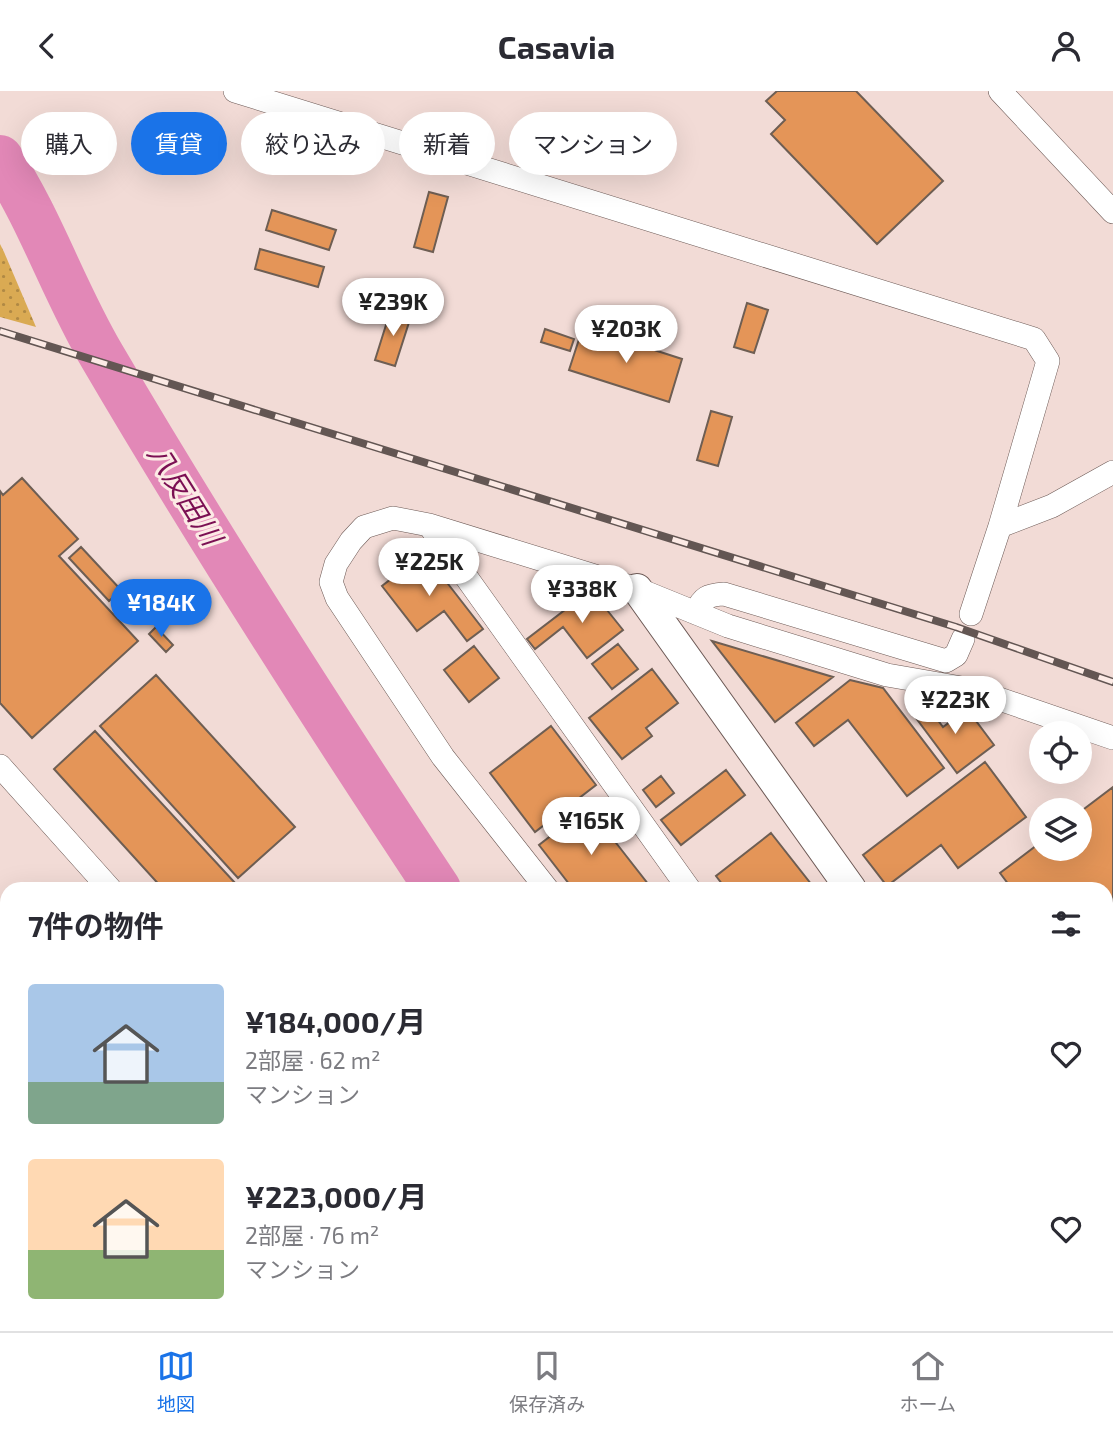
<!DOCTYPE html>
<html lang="ja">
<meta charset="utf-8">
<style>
body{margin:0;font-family:"Exo 2","Noto Sans JP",sans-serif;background:#f2f2f3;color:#2b2b33;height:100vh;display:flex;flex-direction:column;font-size:26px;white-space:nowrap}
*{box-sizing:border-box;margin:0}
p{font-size:23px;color:#7c7c81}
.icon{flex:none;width:38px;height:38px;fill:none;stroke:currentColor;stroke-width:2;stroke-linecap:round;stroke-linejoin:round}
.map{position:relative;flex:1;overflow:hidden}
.drawer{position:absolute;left:0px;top:791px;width:1113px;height:450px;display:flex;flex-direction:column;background:#fff;border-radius:21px 21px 0 0;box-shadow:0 7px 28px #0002}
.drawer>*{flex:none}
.top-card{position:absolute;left:21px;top:21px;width:700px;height:63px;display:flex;gap:14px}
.fabs{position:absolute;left:1029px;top:630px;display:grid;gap:14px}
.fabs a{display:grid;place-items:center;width:63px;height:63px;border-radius:50%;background:#fff;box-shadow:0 7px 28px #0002;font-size:35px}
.price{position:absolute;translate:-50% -60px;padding:0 16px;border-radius:24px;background:#fff;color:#222;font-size:23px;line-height:46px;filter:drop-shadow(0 2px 4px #0008)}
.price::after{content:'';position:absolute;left:50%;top:42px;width:21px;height:16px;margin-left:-10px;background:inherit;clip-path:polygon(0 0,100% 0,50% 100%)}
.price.current{background:#1a73e8;color:#fff}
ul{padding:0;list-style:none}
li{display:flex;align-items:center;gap:21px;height:175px;padding:0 28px}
li span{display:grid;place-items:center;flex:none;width:196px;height:140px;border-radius:7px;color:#555}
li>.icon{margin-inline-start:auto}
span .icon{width:84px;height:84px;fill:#fffc;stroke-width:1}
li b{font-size:30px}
h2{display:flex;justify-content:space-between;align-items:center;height:84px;padding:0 28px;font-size:30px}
.pill{padding:0 24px;border-radius:32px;background:#fff;box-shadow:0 7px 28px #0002;font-size:24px;line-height:63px}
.pill.current{background:#1a73e8;color:#fff}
header{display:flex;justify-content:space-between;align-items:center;height:91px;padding:0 28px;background:#fff;font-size:32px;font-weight:700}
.menu{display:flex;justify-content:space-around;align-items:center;height:98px;border-top:2px solid #e1e1e2;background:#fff;font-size:19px;color:#7c7c81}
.menu a{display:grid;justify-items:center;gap:4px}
.menu .current{color:#1a73e8}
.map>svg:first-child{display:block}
</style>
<header><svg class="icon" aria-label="back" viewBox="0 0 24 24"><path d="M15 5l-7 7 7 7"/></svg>Casavia<svg class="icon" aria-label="person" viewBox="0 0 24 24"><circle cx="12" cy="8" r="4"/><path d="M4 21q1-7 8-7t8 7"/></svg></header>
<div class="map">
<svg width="1113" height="1240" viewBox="0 0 1113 1240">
<defs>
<pattern id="grass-dots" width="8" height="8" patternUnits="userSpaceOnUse" patternTransform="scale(1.75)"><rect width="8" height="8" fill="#daaa53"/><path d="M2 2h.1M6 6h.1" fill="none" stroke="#b08944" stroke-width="1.8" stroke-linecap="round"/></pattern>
</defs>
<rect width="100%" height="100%" fill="#f2dbd6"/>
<path fill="url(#grass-dots)" d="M0,153l4,8 32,75 -36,-10z"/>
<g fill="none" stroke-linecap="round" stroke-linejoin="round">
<path stroke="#e288b7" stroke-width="46" d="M0,67c41,62 64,134 102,198 106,181 220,358 336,533
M653,1234l3,6"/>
</g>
<path fill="#e49558" stroke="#6e5e53" stroke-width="2" d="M777,0h79l87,90 -66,63 -106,-110 14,-14 -19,-19z
M429,101l19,5 -15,55 -19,-5z
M272,119l64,20 -7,20 -63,-20z
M260,158l64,18 -6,20 -63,-18z
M747,212l21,7 -14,43 -20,-6z
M391,218l20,7 -16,50 -20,-6z
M583,236l99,32 -13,43 -100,-32z
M545,238l29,10 -4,12 -29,-9z
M711,320l21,6 -14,49 -21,-6z
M22,387l56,61 -19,17 79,85 -106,97 -32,-35v-212l3,4z
M81,456l40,43 -12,11 -40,-43z
M424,462l59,76 -16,12 -23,-30 -27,20 -35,-45z
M591,499l32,40 -36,28 -24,-31 -28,22 -8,-10z
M156,536l17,18 -7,7 -17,-18z
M712,550l121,36 -58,45z
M618,553l20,25 -26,20 -20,-25z
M474,555l25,32 -30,24 -25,-32z
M652,578l26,34 -32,25 6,8 -30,23 -33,-41z
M156,584l139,152 -57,51 -138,-152z
M850,589l33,8 61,80 -37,28 -59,-76 -34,26 -18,-23z
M923,609l20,27 24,-18 27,36 -37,28 -47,-63z
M551,635l45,59 -61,47 -45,-59z
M95,640l141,153 -5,5h-68l-109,-120z
M985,671l41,55 -68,51 -17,-23 -54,41 -24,-31z
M726,679l19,25 -64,50 -20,-25z
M661,685l13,17 -18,14 -13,-17z
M1113,696v114l-7,6v-18h-94l-12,-16 41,-31v7h39v-37z
M588,716l64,82h-79l-34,-44z
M771,742l44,56h-89l-10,-13z
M0,858l7,8v368h325l5,6h-337z
M1113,901v77l-7,5v-77z
M1113,1066v19l-6,5 -1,-19z
M570,1234h16l6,6h-29z"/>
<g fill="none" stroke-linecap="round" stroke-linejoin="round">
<defs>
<path id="minor" d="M235,0l799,248 14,22 -48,165 52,-20 61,-34
M1000,0l113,121
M429,434l260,364
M696,522c6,-16 12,-18 28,-19l222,67 10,-6 7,-16
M971,523l29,-88
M0,675l110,123
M547,798l-104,-132 -106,-159 -6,-16 5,-18 15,-23 13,-14 29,-9 36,7 208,64 91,37 159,49 86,15 140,48
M1106,874l7,-5
M501,1234l5,6
M752,1234l1,6"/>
<path id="tertiary" d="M637,498l214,300
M1106,1144l7,-5
M1106,1184l7,10
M975,1240l9,-6"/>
</defs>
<use href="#minor" stroke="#6d5a56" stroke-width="24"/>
<use href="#tertiary" stroke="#6d5a56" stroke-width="32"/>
<use href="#minor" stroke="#fff" stroke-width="23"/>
<use href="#tertiary" stroke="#fff" stroke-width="30"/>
<defs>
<path id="rail" d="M0,240l956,296 157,55"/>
</defs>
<use href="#rail" stroke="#635653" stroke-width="8"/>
<use href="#rail" stroke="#fceae5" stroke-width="5" stroke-dasharray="16" stroke-linecap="butt"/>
</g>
<g text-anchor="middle" stroke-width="6" stroke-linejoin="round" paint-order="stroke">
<g font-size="28" font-style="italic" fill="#7b0f53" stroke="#fceae5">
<text transform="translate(185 404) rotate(58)" y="10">八反田川</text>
</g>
</g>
</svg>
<div class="fabs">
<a><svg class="icon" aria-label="locate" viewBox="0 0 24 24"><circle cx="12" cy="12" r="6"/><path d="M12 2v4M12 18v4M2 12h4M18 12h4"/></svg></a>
<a><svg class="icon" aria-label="layers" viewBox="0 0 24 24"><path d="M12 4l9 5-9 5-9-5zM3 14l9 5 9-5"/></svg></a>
</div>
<b class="price" style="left:393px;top:247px">¥239K</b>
<b class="price" style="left:626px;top:274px">¥203K</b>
<b class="price" style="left:429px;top:507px">¥225K</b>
<b class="price" style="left:582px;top:534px">¥338K</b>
<b class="price current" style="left:161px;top:548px">¥184K</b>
<b class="price" style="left:955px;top:645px">¥223K</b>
<b class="price" style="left:591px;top:766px">¥165K</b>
<div class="top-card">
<a class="pill">購入</a>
<a class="pill current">賃貸</a>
<a class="pill">絞り込み</a>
<a class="pill">新着</a>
<a class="pill">マンション</a>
</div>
<section class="drawer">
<h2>7件の物件<svg class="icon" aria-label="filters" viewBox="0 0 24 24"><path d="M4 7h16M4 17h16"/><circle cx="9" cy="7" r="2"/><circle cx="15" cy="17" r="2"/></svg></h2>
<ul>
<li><span style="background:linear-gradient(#a9c7e8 70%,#7fa58c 0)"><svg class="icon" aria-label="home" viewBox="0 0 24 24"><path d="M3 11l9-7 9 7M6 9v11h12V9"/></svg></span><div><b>¥184,000/月</b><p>2部屋 · 62 m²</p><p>マンション</p></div><svg class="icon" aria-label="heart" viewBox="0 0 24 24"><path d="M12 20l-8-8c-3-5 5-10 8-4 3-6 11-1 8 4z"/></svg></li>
<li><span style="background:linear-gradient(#ffd9b3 65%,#8fb573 0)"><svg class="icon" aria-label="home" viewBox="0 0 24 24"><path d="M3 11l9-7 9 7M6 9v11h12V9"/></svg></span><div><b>¥223,000/月</b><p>2部屋 · 76 m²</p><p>マンション</p></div><svg class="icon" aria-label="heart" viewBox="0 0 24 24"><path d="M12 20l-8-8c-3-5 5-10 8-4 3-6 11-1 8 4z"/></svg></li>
</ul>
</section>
</div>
<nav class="menu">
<a class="current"><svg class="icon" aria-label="map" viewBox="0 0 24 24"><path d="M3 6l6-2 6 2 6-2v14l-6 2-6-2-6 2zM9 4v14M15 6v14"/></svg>地図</a>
<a><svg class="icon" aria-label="saved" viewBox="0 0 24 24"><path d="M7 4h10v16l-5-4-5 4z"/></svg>保存済み</a>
<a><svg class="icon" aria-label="home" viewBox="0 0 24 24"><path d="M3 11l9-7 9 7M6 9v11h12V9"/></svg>ホーム</a>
</nav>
